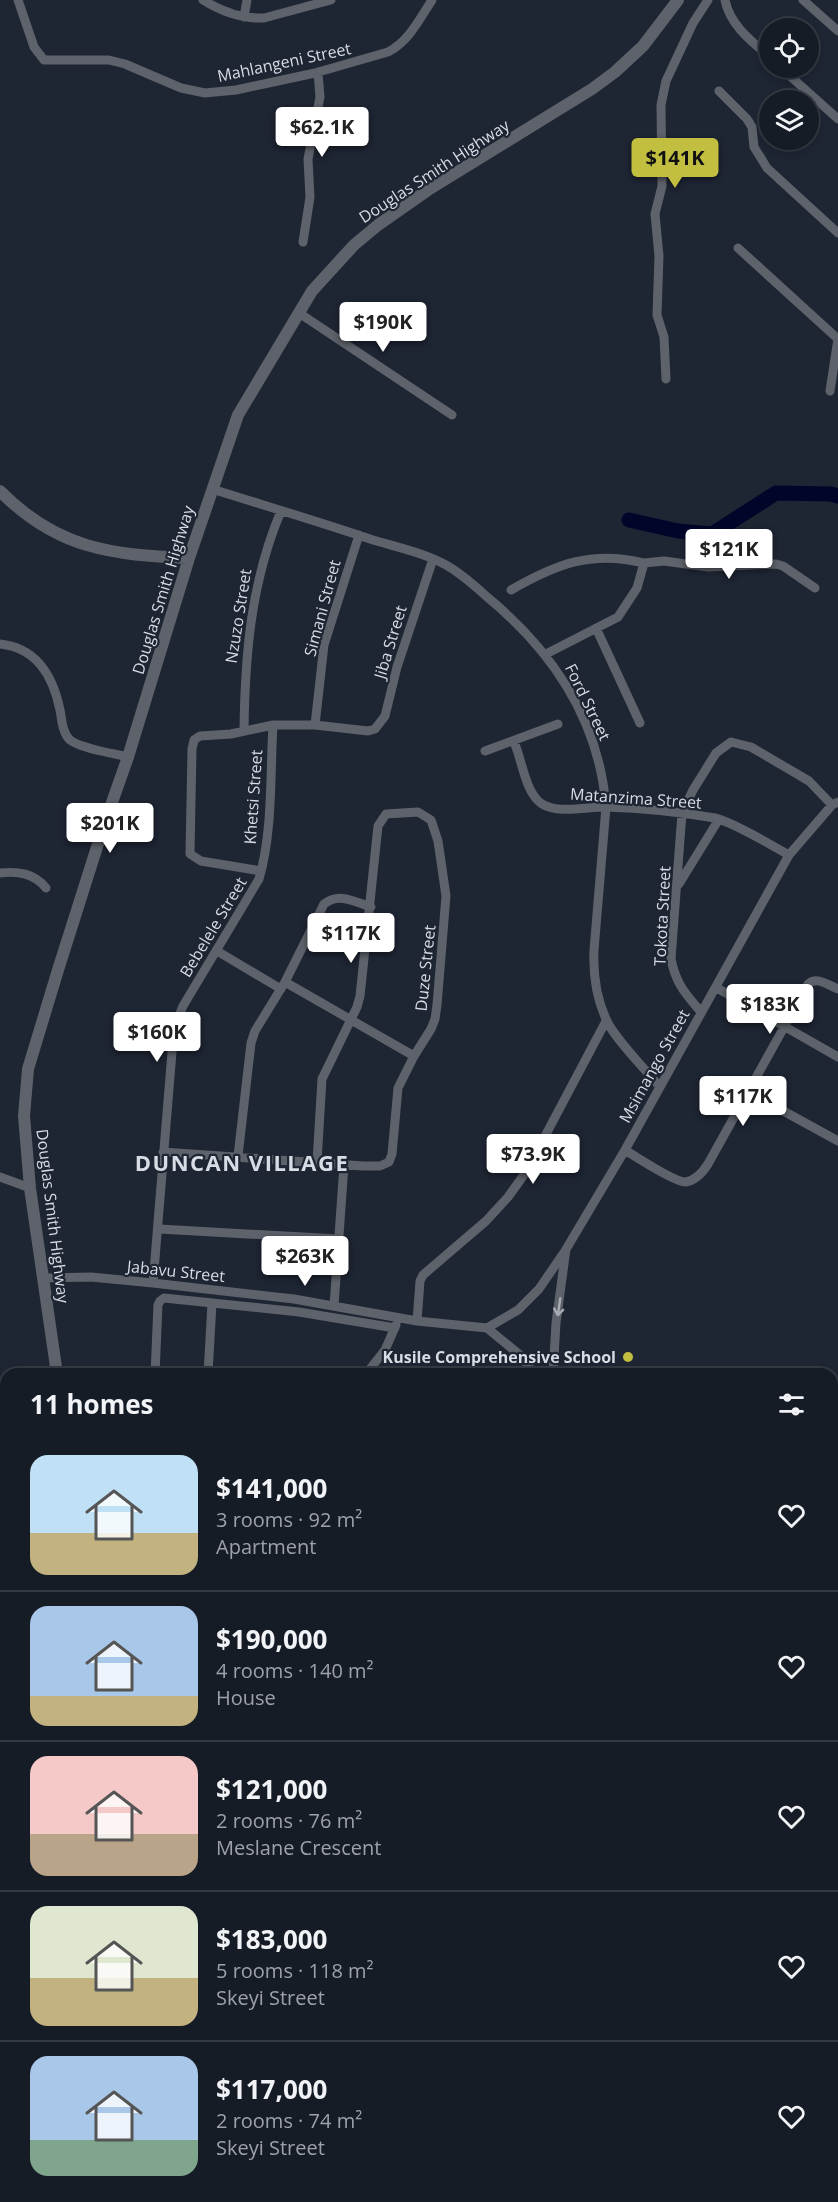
<!DOCTYPE html>
<meta charset="utf-8">
<style>
body{margin:0;font-family:"Open Sans",sans-serif;background:#1f252e;color:#f1f3f6;height:100vh;display:flex;flex-direction:column;font-size:22px;white-space:nowrap}
*{box-sizing:border-box;margin:0}
p{font-size:20px;color:#9ea1a7}
.icon{flex:none;width:33px;height:33px;fill:none;stroke:currentColor;stroke-width:2;stroke-linecap:round;stroke-linejoin:round}
.map{position:relative;flex:1;overflow:hidden}
.side{position:absolute;left:0px;top:1368px;width:838px;height:834px;display:flex;flex-direction:column;background:#161c26;border-radius:18px 18px 0 0;box-shadow:0 3px 9px #0003,0 0 0 2px #353a43}
.side>*{flex:none}
.buttons{position:absolute;left:759px;top:18px;display:grid;gap:12px}
.buttons a{display:grid;place-items:center;width:60px;height:60px;border-radius:50%;background:#161c26;box-shadow:0 3px 9px #0003,0 0 0 2px #353a43;font-size:30px}
.price{position:absolute;translate:-50% -51px;padding:0 14px;border-radius:6px;background:#fff;color:#222;font-size:20px;line-height:39px;filter:drop-shadow(0 2px 3px #0008)}
.price::after{content:'';position:absolute;left:50%;top:36px;width:18px;height:14px;margin-left:-9px;background:inherit;clip-path:polygon(0 0,100% 0,50% 100%)}
.price.active{background:#c1be40;color:#111}
ul{padding:0;list-style:none}
li{display:flex;align-items:center;gap:18px;height:150px;padding:0 30px}
li+li{border-top:2px solid #353a43}
li span{display:grid;place-items:center;flex:none;width:168px;height:120px;border-radius:18px;color:#555}
li>.icon{margin-inline-start:auto}
span .icon{width:72px;height:72px;fill:#fffc;stroke-width:1}
li b{font-size:26px}
h2{display:flex;justify-content:space-between;align-items:center;height:72px;padding:0 30px;font-size:26px}
.map>svg:first-child{display:block}
</style>
<div class="map">
<svg width="838" height="2202" viewBox="0 0 838 2202">
<rect width="100%" height="100%" fill="#1e2533"/>
<g fill="none" stroke-linecap="round" stroke-linejoin="round">
<path stroke="#00052a" stroke-width="15" d="M629,520l49,11 34,3 64,-41 55,1 7,2"/>
<path stroke="#5e626a" stroke-width="9" d="M18,0l16,47 10,13h65l16,4 56,24 24,5 31,-3 79,-17 73,-21c21,-11 31,-32 44,-52
M203,0c19,12 38,19 61,18l67,-18
M725,0c5,25 26,41 45,57
M803,0l35,31
M244,17l3,-17
M781,68l57,51
M719,91l28,28 5,8 2,20 13,21 71,65
M303,242l7,-45 -2,-38 12,-62 -2,-25
M738,248l100,91
M299,313l153,102
M666,379l-2,-42 -7,-22 2,-59 -4,-42 7,-28 -1,-81 5,-24 27,-58 15,-23
M830,391l8,-52
M212,489c54,17 108,33 161,51 24,7 51,13 73,25 14,8 28,20 40,31 67,55 113,123 120,211l-12,143c-1,23 2,47 12,69 7,18 40,51 53,67
M644,563l20,-2 44,6 68,-3 7,2 32,22
M511,590c45,-26 81,-40 133,-27l-7,25 -19,29 -72,37
M596,628l44,95
M0,644c37,4 53,32 60,66 2,10 2,22 10,30 12,9 42,13 58,17
M315,725l9,-80 35,-110
M244,730c1,-76 7,-148 37,-219
M514,742c8,17 11,51 28,62 16,10 45,3 63,3 36,1 75,5 110,11 18,4 56,27 74,37
M485,751l73,-27
M261,871l-60,-10 -11,-7 2,-105 2,-9 6,-4 31,-2 42,-9h42l53,6 7,-2 10,-13 12,-49 36,-108
M0,873c18,-2 34,0 46,15
M679,884l40,-65
M217,951l64,38
M285,982l129,74
M717,988l121,69
M701,1012c-16,-19 -25,-28 -30,-53l11,-146 11,-23 23,-37 15,-11 20,5 58,34 23,24
M747,1091l91,50
M625,1150c11,7 51,33 61,32 10,-2 17,-10 22,-18l100,-180c9,-8 20,1 30,5
M163,1152l200,14h17l9,-4 3,-8 6,-66 16,-32 17,-27 4,-10 2,-14 9,-109 -8,-55 -7,-21 -13,-8 -32,2 -8,12 -18,170 -3,11 -35,72 -5,83
M238,1156l13,-113 4,-12 30,-49 39,-78c15,-12 31,-2 47,3
M0,1177l30,11
M159,1229l180,10
M43,1278l48,-1 62,6 141,16 123,22 70,7 33,27 14,19
M153,1283l21,-255 9,-22 76,-127c14,-48 11,-105 14,-154
M334,1306l10,-141
M417,1321l3,-40 3,-6 63,-54 22,-24 18,-25 80,-151
M487,1328l31,-18 21,-21 26,-38 60,-101 164,-295 43,-50 6,-3
M155,1374l3,-69 2,-4 4,-3 135,14 96,16
M208,1374l4,-71
M366,1374l19,-24 11,-25
M553,1374l3,-51 10,-74
M0,1470l6,-2
M836,1537l2,28
M0,1590l6,-7
M832,1628l6,-14
M832,1635l6,4
M832,1679l6,14
M0,1896l6,-7
M0,1949l6,6
M832,1996l6,1
M838,2157l-4,10 4,13
M0,2158h6
M53,2196l1,6
M532,2196l1,6
M616,2196l2,6
M163,2202l1,-6
M288,2202l2,-6
M323,2202l2,-6"/>
<path stroke="#5e626a" stroke-width="12" d="M0,491c57,58 112,64 189,67
M57,1374l-27,-186 -6,-72 4,-47 30,-99 45,-142 25,-71 61,-199 49,-143 74,-124 42,-46 24,-20 50,-35 164,-101 23,-17 28,-26 35,-46
M83,2202v-6"/>
</g>
<defs><path id="oneway-shaft" d="M-6 0H5M1.5-3L5.5 0L1.5 3" fill="none" stroke-width="1.6" stroke-linecap="round" stroke-linejoin="round" transform="scale(1.5)"/></defs>
<use stroke="#a7abb4" href="#oneway-shaft" transform="translate(559 1307) rotate(98)"/>
<circle fill="#c1be40" stroke="#1e2533" stroke-width="2" cx="628" cy="1357" r="6"/>
<g text-anchor="middle" stroke-width="4.5" stroke-linejoin="round" paint-order="stroke">
<g font-size="16" fill="#d7dce5" stroke="#1e2533">
<text transform="translate(284 62) rotate(-12)" y="6">Mahlangeni Street</text>
<text transform="translate(434 171) rotate(-33)" y="6">Douglas Smith Highway</text>
<text transform="translate(163 590) rotate(-73)" y="6">Douglas Smith Highway</text>
<text transform="translate(322 608) rotate(-75)" y="6">Simani Street</text>
<text transform="translate(238 616) rotate(-81)" y="6">Nzuzo Street</text>
<text transform="translate(390 642) rotate(-73)" y="6">Jiba Street</text>
<text transform="translate(588 702) rotate(64)" y="6">Ford Street</text>
<text transform="translate(253 797) rotate(-86)" y="6">Khetsi Street</text>
<text transform="translate(636 798) rotate(4)" y="6">Matanzima Street</text>
<text transform="translate(662 916) rotate(-87)" y="6">Tokota Street</text>
<text transform="translate(213 927) rotate(-59)" y="6">Bebelele Street</text>
<text transform="translate(425 968) rotate(-84)" y="6">Duze Street</text>
<text transform="translate(654 1066) rotate(-61)" y="6">Msimango Street</text>
<text transform="translate(53 1216) rotate(83)" y="6">Douglas Smith Highway</text>
<text transform="translate(176 1271) rotate(6)" y="6">Jabavu Street</text>
</g>
<g font-size="16" font-weight="bold" fill="#d7dce5" stroke="#1e2533" text-anchor="end">
<text x="616" y="1363">Kusile Comprehensive School</text>
</g>
<g font-size="22" font-weight="bold" letter-spacing="1.5" fill="#d7dce5" stroke="#1e2533">
<text x="242" y="1171">DUNCAN VILLAGE</text>
</g>
</g>
</svg>
<div class="buttons">
<a><svg class="icon" aria-label="locate" viewBox="0 0 24 24"><circle cx="12" cy="12" r="6"/><path d="M12 2v4M12 18v4M2 12h4M18 12h4"/></svg></a>
<a><svg class="icon" aria-label="layers" viewBox="0 0 24 24"><path d="M12 4l9 5-9 5-9-5zM3 14l9 5 9-5"/></svg></a>
</div>
<b class="price" style="left:322px;top:158px">$62.1K</b>
<b class="price active" style="left:675px;top:189px">$141K</b>
<b class="price" style="left:383px;top:353px">$190K</b>
<b class="price" style="left:729px;top:580px">$121K</b>
<b class="price" style="left:110px;top:854px">$201K</b>
<b class="price" style="left:351px;top:964px">$117K</b>
<b class="price" style="left:770px;top:1035px">$183K</b>
<b class="price" style="left:157px;top:1063px">$160K</b>
<b class="price" style="left:743px;top:1127px">$117K</b>
<b class="price" style="left:533px;top:1185px">$73.9K</b>
<b class="price" style="left:305px;top:1287px">$263K</b>
<section class="side">
<h2>11 homes<svg class="icon" aria-label="filters" viewBox="0 0 24 24"><path d="M4 7h16M4 17h16"/><circle cx="9" cy="7" r="2"/><circle cx="15" cy="17" r="2"/></svg></h2>
<ul>
<li><span style="background:linear-gradient(#bfe0f5 65%,#c2b280 0)"><svg class="icon" aria-label="home" viewBox="0 0 24 24"><path d="M3 11l9-7 9 7M6 9v11h12V9"/></svg></span><div><b>$141,000</b><p>3 rooms · 92 m²</p><p>Apartment</p></div><svg class="icon" aria-label="heart" viewBox="0 0 24 24"><path d="M12 20l-8-8c-3-5 5-10 8-4 3-6 11-1 8 4z"/></svg></li>
<li><span style="background:linear-gradient(#a9c7e8 75%,#c2b280 0)"><svg class="icon" aria-label="home" viewBox="0 0 24 24"><path d="M3 11l9-7 9 7M6 9v11h12V9"/></svg></span><div><b>$190,000</b><p>4 rooms · 140 m²</p><p>House</p></div><svg class="icon" aria-label="heart" viewBox="0 0 24 24"><path d="M12 20l-8-8c-3-5 5-10 8-4 3-6 11-1 8 4z"/></svg></li>
<li><span style="background:linear-gradient(#f6c9c9 65%,#b9a48a 0)"><svg class="icon" aria-label="home" viewBox="0 0 24 24"><path d="M3 11l9-7 9 7M6 9v11h12V9"/></svg></span><div><b>$121,000</b><p>2 rooms · 76 m²</p><p>Meslane Crescent</p></div><svg class="icon" aria-label="heart" viewBox="0 0 24 24"><path d="M12 20l-8-8c-3-5 5-10 8-4 3-6 11-1 8 4z"/></svg></li>
<li><span style="background:linear-gradient(#dfe7d0 60%,#c2b280 0)"><svg class="icon" aria-label="home" viewBox="0 0 24 24"><path d="M3 11l9-7 9 7M6 9v11h12V9"/></svg></span><div><b>$183,000</b><p>5 rooms · 118 m²</p><p>Skeyi Street</p></div><svg class="icon" aria-label="heart" viewBox="0 0 24 24"><path d="M12 20l-8-8c-3-5 5-10 8-4 3-6 11-1 8 4z"/></svg></li>
<li><span style="background:linear-gradient(#a9c7e8 70%,#7fa58c 0)"><svg class="icon" aria-label="home" viewBox="0 0 24 24"><path d="M3 11l9-7 9 7M6 9v11h12V9"/></svg></span><div><b>$117,000</b><p>2 rooms · 74 m²</p><p>Skeyi Street</p></div><svg class="icon" aria-label="heart" viewBox="0 0 24 24"><path d="M12 20l-8-8c-3-5 5-10 8-4 3-6 11-1 8 4z"/></svg></li>
</ul>
</section>
</div>
